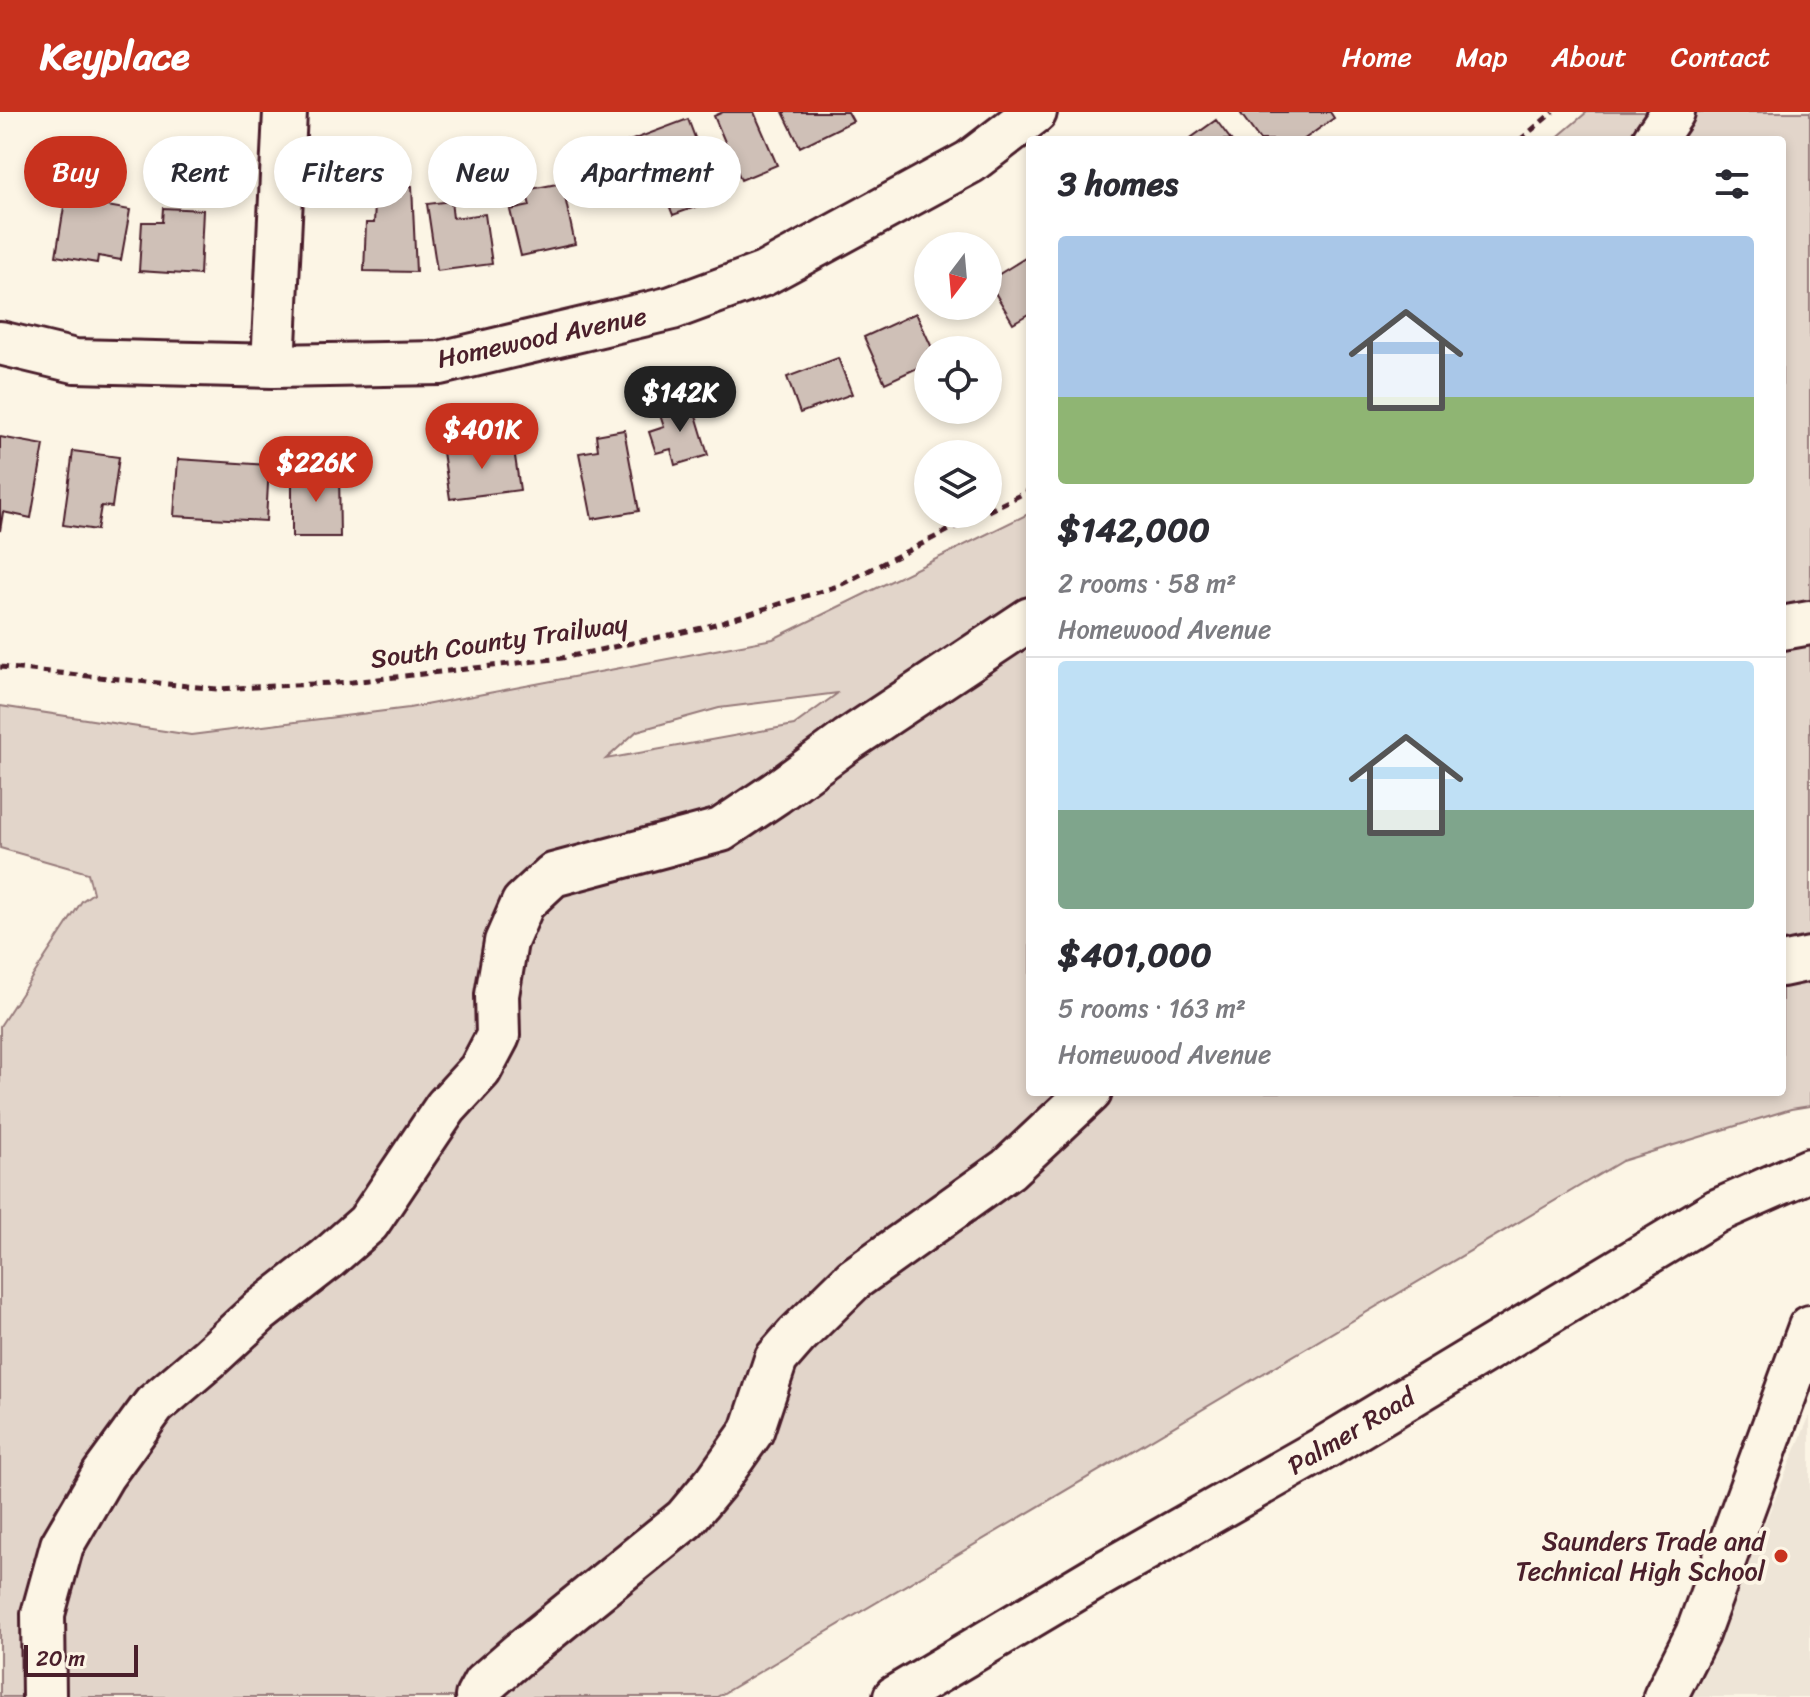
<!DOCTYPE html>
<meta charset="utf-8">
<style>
body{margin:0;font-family:Sriracha,sans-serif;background:#f2f2f3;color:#2b2b33;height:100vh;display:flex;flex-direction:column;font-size:30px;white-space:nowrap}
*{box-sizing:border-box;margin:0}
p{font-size:26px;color:#7c7c81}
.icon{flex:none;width:44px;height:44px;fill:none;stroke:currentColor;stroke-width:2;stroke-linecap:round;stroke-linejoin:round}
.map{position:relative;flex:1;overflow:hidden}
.panel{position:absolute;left:1026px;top:24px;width:760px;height:960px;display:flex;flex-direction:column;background:#fff;border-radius:8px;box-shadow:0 4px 12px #0003}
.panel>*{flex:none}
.top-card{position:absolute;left:24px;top:24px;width:760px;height:72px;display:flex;gap:16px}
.needle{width:52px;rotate:196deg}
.buttons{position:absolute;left:914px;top:120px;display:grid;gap:16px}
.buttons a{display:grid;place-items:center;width:88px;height:88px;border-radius:50%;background:#fff;box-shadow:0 4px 12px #0003;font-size:40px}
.scale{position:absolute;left:24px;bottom:20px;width:114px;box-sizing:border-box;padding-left:8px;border:4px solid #4a1f2b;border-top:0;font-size:22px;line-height:28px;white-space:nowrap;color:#4a1f2b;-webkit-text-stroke:6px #fcf5e5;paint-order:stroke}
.price{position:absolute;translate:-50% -68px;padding:0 18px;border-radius:28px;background:#c8321e;color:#fff;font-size:26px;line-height:52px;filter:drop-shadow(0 2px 4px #0008)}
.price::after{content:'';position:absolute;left:50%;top:48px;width:24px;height:18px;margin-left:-12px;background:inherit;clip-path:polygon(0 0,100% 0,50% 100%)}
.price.selected{background:#222;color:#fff}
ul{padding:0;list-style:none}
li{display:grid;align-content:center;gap:16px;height:424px;padding:0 32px}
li+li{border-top:2px solid #e1e1e2}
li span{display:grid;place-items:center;height:248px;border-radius:8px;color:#555}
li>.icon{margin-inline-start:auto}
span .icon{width:144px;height:144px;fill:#fffc;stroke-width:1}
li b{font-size:34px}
h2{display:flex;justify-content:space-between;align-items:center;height:96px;padding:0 32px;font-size:34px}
.chip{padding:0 28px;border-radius:36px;background:#fff;box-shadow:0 4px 12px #0003;font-size:28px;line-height:72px}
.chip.selected{background:#c8321e;color:#fff}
header{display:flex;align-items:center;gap:48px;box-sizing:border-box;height:112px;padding:0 40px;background:#c8321e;color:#fff}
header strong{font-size:38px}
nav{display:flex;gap:44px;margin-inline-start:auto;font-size:28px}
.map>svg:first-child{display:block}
</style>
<header>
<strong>Keyplace</strong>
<nav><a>Home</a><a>Map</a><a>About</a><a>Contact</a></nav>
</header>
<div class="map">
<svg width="1810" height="1585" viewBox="0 0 1810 1585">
<rect width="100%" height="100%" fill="#fcf5e5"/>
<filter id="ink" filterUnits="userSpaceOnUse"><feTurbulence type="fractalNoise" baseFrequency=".0125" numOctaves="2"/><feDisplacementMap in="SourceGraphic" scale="16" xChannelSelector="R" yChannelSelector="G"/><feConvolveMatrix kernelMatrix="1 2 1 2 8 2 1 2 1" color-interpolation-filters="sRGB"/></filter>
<g filter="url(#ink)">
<path fill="#eee5d7" d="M1810,1303v282h-118z"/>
<path fill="#e2d5ca" stroke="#967a7a" stroke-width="2" fill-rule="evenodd" d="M1587,0h223v994l-19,3 -169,52 -905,536h-717v-671l82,-125 11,-8 -5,-20 -88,-25v-142l191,29 218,-27 364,-69 257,-126v579h752v-952h-228zM838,581l-44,32 -188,34 31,-28 82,-23z"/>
<path fill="#cfc0b7" stroke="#4a1f2b" stroke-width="2" d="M723,0h31l23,53 -36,15 -27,-64z
M783,0h65l5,9 -53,26z
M1244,0h86l4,6 -31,22h-43l-19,-26z
M688,7l30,80 -45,16 -12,-30 -27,9 -18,-48z
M1216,8l15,20h-43z
M68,70l42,7 -3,17 23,4 -9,50 -23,-4 -1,7 -41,-7z
M562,71l13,61 -54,12 -11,-46 20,-4 -4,-16z
M376,74h36l4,86 -52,-1 2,-48h8z
M451,89l2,17 32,-4 7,50 -55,7 -10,-67z
M163,96l40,2 -3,65 -61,-4 3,-49h20z
M1030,143v58l-17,10 -25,-42z
M916,201l17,37h-5v13l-43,20 -21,-46z
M838,246l14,36 -52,19 -13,-36z
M692,290l16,53 -33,10 -4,-16 -15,4 -7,-21 15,-5 -5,-15z
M624,318l15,81 -47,8 -13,-66 19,-3 -2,-15z
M0,325l44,8 -13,73 -28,-6 -3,19z
M513,331l7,47 -70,9 -7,-47z
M73,339l46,6 -7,50 -11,-1 -4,24 -34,-5z
M178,347l91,6 -3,56 -92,-5z
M292,358h47l1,67h-48z"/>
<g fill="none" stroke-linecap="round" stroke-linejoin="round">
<defs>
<path id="minor" d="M1654,28l19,-28
M0,231l75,18 198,5 167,-3 232,-55 92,-34 206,-112 65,-50
M273,254l12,-254
M1782,516l28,-5
M1782,853l28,-6
M44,1585l-1,-83 19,-69 41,-70 51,-70 55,-47 50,-46 68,-53 41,-36 78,-116 34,-37 18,-34 -1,-41 9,-53 17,-39 30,-28 168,-45 55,-37 72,-53 182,-121
M477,1585l7,-13 37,-32 164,-133 31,-37 36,-51 24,-72 21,-24 57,-56 154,-110 82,-77
M895,1585l200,-119 229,-130 393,-237 93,-41
M1665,1585l32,-63 113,-307"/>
</defs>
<use href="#minor" stroke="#4a1f2b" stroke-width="48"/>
<path stroke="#4a1f2b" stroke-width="5" stroke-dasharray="8 6" stroke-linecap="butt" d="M1520,28l33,-28
M988,399l42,-21
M0,555l217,22 135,-7 210,-24 140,-30 136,-42 143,-72"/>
<use href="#minor" stroke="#fcf5e5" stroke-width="42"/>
</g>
</g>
<circle fill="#c8321e" stroke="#fcf5e5" stroke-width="3" cx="1781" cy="1444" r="8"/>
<g text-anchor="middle" stroke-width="8" stroke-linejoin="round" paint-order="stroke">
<g font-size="26" fill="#4a1f2b" stroke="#fcf5e5">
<text transform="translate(542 225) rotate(-12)" y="9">Homewood Avenue</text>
<text transform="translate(499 529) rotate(-8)" y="9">South County Trailway</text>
<text transform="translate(1351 1319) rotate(-31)" y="9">Palmer Road</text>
</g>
<g font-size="26" fill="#4a1f2b" stroke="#fcf5e5" text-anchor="end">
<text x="1765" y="1438">Saunders Trade and<tspan x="1765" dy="30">Technical High School</tspan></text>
</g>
</g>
</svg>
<div class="buttons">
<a><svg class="needle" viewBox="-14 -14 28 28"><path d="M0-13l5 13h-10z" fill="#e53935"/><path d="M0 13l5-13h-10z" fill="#7c7c81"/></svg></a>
<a><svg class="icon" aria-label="locate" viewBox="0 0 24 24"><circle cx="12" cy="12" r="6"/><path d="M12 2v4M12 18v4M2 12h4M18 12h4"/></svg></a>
<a><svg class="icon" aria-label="layers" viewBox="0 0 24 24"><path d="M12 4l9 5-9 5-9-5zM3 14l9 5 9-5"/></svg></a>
</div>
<div class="scale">20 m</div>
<b class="price selected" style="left:680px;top:322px">$142K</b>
<b class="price" style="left:482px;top:359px">$401K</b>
<b class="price" style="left:316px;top:392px">$226K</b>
<div class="top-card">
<a class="chip selected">Buy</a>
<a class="chip">Rent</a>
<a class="chip">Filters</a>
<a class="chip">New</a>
<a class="chip">Apartment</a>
</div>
<section class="panel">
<h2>3 homes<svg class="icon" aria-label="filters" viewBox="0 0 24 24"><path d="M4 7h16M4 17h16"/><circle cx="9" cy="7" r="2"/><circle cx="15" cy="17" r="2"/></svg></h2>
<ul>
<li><span style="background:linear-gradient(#a9c7e8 65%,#8fb573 0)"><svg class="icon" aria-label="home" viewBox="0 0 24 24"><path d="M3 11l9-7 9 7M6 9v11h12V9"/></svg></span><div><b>$142,000</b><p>2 rooms · 58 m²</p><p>Homewood Avenue</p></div></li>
<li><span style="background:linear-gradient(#bfe0f5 60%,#7fa58c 0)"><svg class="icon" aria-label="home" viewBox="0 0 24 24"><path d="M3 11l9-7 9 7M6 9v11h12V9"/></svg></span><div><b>$401,000</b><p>5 rooms · 163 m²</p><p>Homewood Avenue</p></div></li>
</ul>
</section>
</div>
